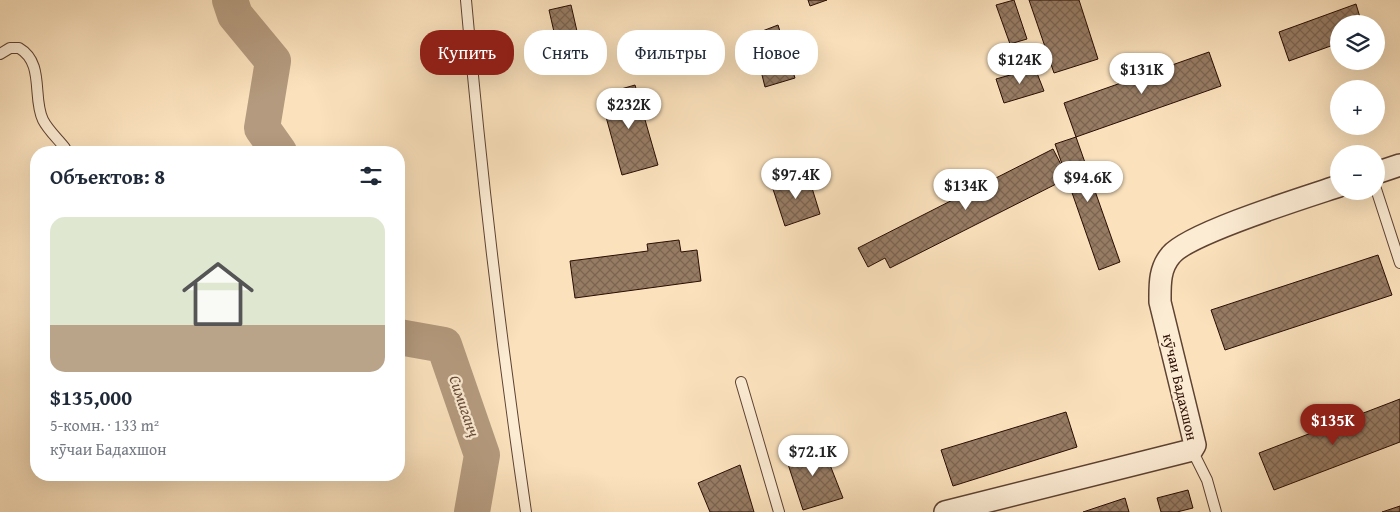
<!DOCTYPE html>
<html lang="ru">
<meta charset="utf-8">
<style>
body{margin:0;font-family:"Gentium Book Plus",serif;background:#f2f2f3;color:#1f2937;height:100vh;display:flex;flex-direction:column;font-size:19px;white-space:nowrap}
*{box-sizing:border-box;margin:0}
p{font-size:16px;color:#747a83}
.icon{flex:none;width:28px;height:28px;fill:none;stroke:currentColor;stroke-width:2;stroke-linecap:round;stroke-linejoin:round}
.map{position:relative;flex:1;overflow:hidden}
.drawer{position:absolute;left:30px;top:146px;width:375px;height:335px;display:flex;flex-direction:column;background:#fff;border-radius:20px;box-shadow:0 5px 20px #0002}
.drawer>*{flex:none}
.guide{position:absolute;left:420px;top:30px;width:475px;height:45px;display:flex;gap:10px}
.buttons{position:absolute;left:1330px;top:15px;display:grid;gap:10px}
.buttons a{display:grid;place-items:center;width:55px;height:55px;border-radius:50%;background:#fff;box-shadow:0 5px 20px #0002;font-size:25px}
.price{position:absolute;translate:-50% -42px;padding:0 11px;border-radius:18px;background:#fff;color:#222;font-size:16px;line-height:32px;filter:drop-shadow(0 1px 2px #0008)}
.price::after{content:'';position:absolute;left:50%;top:30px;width:15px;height:11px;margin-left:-8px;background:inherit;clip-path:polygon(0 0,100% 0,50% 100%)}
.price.selected{background:#8f2418;color:#fff}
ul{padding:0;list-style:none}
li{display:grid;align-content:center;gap:10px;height:265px;padding:0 20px}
li span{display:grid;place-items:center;height:155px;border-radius:15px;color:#555}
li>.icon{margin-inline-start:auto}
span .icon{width:90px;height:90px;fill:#fffc;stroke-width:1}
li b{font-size:21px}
h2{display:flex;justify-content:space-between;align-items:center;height:60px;padding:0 20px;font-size:21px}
.tag{padding:0 18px;border-radius:20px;background:#fff;box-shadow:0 5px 20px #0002;font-size:18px;line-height:45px}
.tag.selected{background:#8f2418;color:#fff}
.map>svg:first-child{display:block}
</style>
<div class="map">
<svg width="1400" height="512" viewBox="0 0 1400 512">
<defs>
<pattern id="building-cross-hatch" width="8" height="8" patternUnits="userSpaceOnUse" patternTransform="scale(1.25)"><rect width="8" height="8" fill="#977c64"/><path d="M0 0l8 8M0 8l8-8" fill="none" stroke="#7b6450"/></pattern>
</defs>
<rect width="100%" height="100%" fill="#fbe2bd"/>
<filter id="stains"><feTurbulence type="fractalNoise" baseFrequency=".004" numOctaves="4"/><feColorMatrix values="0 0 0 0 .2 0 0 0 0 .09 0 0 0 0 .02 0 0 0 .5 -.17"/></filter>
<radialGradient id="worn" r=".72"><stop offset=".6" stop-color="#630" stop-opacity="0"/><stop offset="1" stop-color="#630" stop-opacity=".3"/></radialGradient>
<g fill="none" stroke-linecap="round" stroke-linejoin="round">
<path stroke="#b49a7e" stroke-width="36" d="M230,0l5,15 38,46 -11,67 17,24
M399,337l45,8 38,110 -10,57"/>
</g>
<path fill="url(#building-cross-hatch)" stroke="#2a0d03" d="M808,0h19l-17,6z
M1014,0l13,39 -17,5 -14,-39z
M1029,0h50l19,59 -44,14z
M1356,4l6,20h-23v19l-50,18 -10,-29z
M571,5l8,35 -22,5 -8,-35z
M778,25l17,53 -30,9 -13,-52z
M1209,52l12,34 -145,51 -12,-34z
M1035,68l9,23 -40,12 -8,-24z
M635,85l23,80 -36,10 -22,-80z
M1076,137l44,125 -21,8 -44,-126z
M1053,149l15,29 -178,90 -5,-10 -17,9 -10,-19z
M808,175l12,39 -35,12 -13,-40z
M679,240l2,12 16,-2 4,31 -126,17 -5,-37 78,-10 -1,-7z
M1378,255l14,40 -167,55 -14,-40z
M1400,399v43l-126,48 -15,-37z
M1066,412l11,35 -124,39 -12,-36z
M821,442l22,56 -40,12 -18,-55z
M740,465l14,47h-44l-12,-29z
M1188,490l5,18 -16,4h-16l-4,-14z
M1125,498l4,14h-46z
M1400,506v6h-18z"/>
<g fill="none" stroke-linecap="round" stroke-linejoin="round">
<defs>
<path id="lane" d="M466,0c15,171 35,342 60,512
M0,54l10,-6h9c26,15 13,50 24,72 5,10 15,19 22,28v4
M1376,189l24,74
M741,382l38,130
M1192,450l15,30 9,32"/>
<path id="street" d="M1376,173l24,-8
M945,512l247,-62 3,-5 -35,-143c0,-17 -1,-33 11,-47 18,-22 135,-58 168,-69"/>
</defs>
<use href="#lane" stroke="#5e4232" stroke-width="12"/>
<use href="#street" stroke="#5e4232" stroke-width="24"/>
<use href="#lane" stroke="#fcecd4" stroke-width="10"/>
<use href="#street" stroke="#fcecd4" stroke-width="21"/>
</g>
<g text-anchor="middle" stroke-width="4.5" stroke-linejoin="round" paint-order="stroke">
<g font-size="15" fill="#2a0d03" stroke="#fcecd4">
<text transform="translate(1180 387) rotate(77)" y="5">кӯчаи Бадахшон</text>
</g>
<g font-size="16" font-style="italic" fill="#684c3a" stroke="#fcecd4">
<text transform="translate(465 406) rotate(71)" y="6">Симиганҷ</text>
</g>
</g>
<rect width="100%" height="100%" filter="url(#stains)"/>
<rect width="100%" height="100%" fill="url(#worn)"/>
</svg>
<div class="buttons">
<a><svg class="icon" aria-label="layers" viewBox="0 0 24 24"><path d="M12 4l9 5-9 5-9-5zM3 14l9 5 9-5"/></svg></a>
<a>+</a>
<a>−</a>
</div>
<b class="price" style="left:1020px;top:85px">$124K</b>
<b class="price" style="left:1142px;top:95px">$131K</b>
<b class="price" style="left:629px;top:130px">$232K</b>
<b class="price" style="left:796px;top:200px">$97.4K</b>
<b class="price" style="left:1088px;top:203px">$94.6K</b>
<b class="price" style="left:966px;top:211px">$134K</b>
<b class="price selected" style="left:1333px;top:446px">$135K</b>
<b class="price" style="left:813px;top:477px">$72.1K</b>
<div class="guide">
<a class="tag selected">Купить</a>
<a class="tag">Снять</a>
<a class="tag">Фильтры</a>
<a class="tag">Новое</a>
</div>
<section class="drawer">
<h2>Объектов: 8<svg class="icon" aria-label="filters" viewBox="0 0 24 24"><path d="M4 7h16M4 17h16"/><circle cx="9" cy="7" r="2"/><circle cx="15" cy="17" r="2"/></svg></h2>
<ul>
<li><span style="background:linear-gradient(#dfe7d0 70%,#b9a48a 0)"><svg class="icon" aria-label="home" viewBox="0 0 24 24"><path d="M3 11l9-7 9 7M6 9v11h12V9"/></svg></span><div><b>$135,000</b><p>5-комн. · 133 m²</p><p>кӯчаи Бадахшон</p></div></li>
</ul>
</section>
</div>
